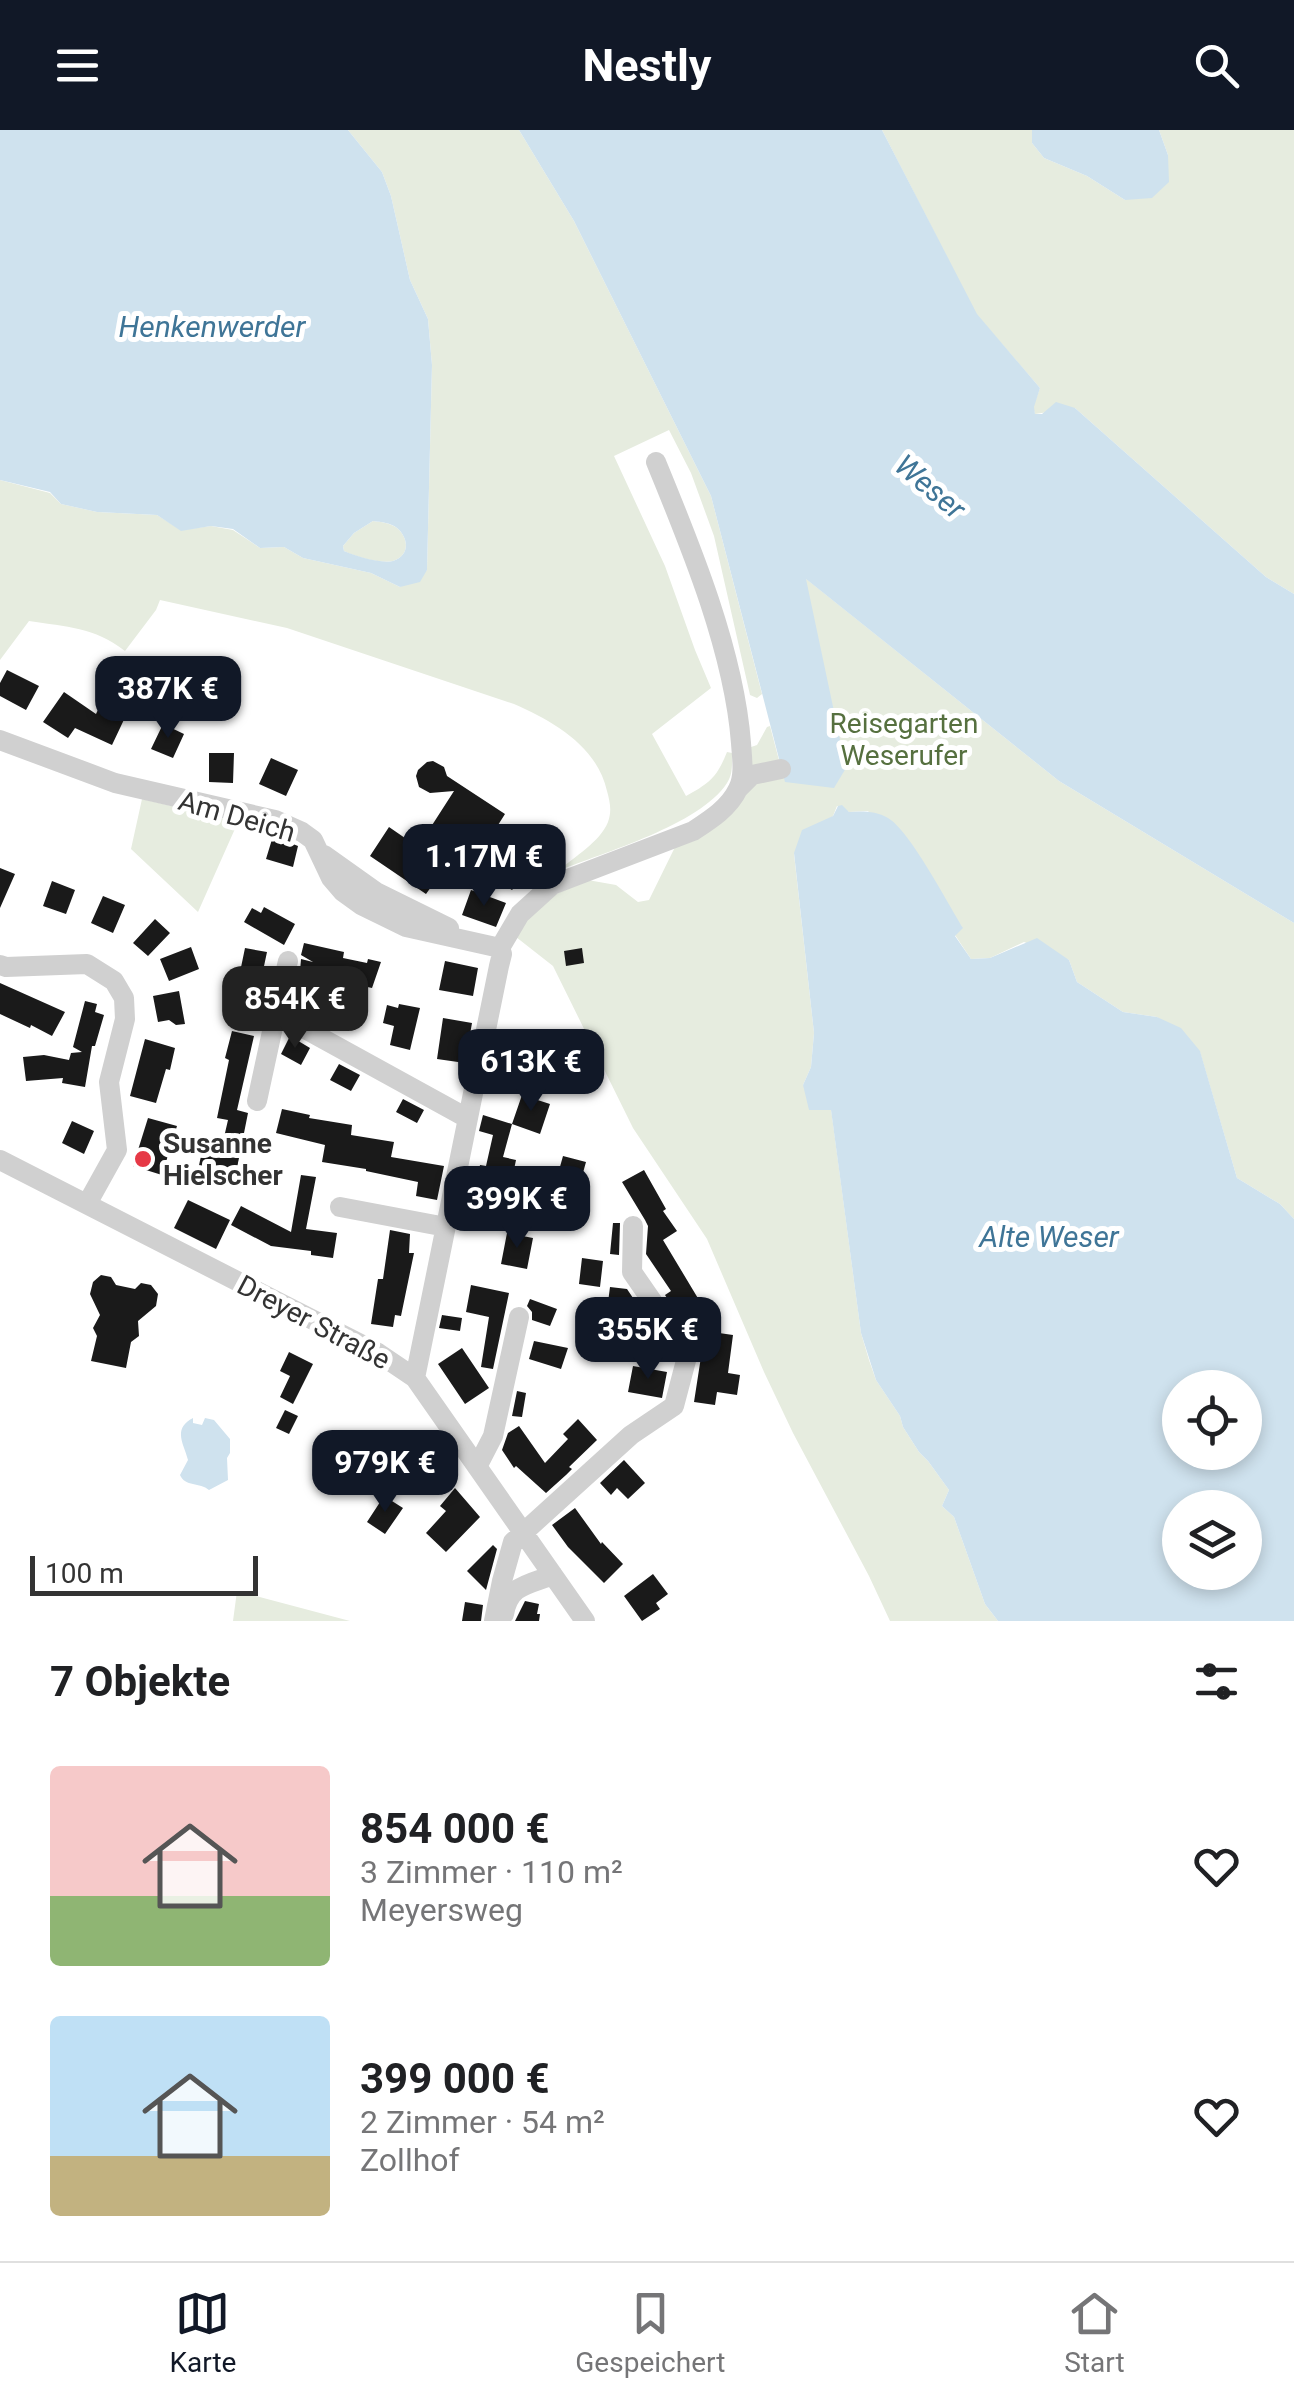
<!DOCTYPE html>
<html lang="de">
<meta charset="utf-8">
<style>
body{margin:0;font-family:Roboto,sans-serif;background:#f2f2f2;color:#202124;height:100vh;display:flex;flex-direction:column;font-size:38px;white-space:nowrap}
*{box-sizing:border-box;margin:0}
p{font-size:32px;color:#757577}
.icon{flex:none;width:55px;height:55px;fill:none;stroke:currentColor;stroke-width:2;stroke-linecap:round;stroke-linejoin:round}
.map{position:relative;height:1491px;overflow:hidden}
.details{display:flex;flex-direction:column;background:#fff;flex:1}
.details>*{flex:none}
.fabs{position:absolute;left:1162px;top:1240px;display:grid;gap:20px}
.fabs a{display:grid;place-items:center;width:100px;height:100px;border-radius:50%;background:#fff;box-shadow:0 5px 15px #0003;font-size:50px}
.scale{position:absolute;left:30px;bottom:25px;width:228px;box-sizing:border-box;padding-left:10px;border:5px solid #333;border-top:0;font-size:28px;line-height:35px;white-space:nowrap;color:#333;-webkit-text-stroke:8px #fff;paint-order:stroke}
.price{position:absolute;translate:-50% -85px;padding:0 22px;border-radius:20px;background:#111827;color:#fff;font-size:32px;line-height:65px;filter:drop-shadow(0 2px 5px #0008)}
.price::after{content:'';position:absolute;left:50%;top:60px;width:30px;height:22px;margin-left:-15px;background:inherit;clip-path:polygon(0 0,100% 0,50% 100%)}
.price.selected{background:#222;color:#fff}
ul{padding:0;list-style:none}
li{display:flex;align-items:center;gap:30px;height:250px;padding:0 50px}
li span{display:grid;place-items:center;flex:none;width:280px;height:200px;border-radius:10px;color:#555}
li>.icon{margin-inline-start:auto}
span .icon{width:120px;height:120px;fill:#fffc;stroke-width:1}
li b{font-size:42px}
h2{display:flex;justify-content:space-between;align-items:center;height:120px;padding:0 50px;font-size:42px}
header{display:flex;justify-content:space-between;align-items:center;height:130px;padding:0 50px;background:#111827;color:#fff;font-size:45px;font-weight:700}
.tabs{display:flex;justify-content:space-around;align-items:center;height:140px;border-top:2px solid #e0e0e0;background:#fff;font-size:28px;color:#757577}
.tabs a{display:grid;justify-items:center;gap:5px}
.tabs .selected{color:#111827}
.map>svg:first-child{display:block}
</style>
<header><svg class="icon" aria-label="menu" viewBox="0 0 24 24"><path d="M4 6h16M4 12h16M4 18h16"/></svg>Nestly<svg class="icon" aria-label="search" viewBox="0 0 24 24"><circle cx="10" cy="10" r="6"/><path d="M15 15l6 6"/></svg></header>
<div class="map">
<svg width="1294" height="1491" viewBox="0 0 1294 1491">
<rect width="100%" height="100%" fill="#fff"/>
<path fill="#e6ecdf" d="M348,0h171l55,91 137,275 51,198 -5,4 -7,-3 -36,-159 -23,-63 -22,-43 -55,26 51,110 30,84 16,38 -59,46 34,62c24,-13 31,-19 41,-44l5,1c0,11 1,21 -5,30 -27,42 -123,69 -169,88 16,-14 42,-29 50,-49 4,-11 2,-20 -1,-31 -10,-45 -54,-70 -93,-87l-227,-76 -127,-28 -4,10 -31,41c-31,-24 -58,-24 -96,-30l-29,39v-180l50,13 11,11 36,8 60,3 24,15 30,-4 22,4 27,18 24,-1 19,11 68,15 29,14 27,-17 5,-205 -4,-46 -18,-39 -19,-84 -9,-24z
M882,0h150v13l12,15 43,18 38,24 43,-45 -9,-25h135v464l-28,-17 -191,-169 -40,6 -2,-7 7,-19 -64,-74z
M373,391c8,1 17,2 24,7 12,10 13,28 -4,33 -12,3 -37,-4 -49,-10l-1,-5 11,-13z
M805,448l254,203 235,142v296l-14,-15 -43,-26 -37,-126 -43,-35 -34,-5 -46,-30 -8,-22 -45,-18 -34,16 -19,1 -16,-24 7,-7 -94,-117 -19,1 -12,-6 -4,10 -39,38 20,179 -3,34 -8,18 28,24 30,224 8,27 7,20 24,36 3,11 16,25 9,9 21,29 -7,16 12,11 31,87 13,17h-108l-21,-45 -76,-143 -29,-61 -57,-133 -74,-111 -80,-162 -37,-29 15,-28 51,-30 34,6 22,17 11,-2 27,-55 67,-56 39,-15z
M770,596l10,38 -30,4 -2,-20 9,-3 10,-18z
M142,669l96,23 -40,90 -67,-63z
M237,1461l113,30h-117z"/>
<path fill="#cfe2ee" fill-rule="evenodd" d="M0,0h348l34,42 9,24 19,84 18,39 4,46 -5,205 -7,12 -20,5 -29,-14 -68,-15 -19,-11 -24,1 -27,-19 -22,-3 -30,5 -24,-16 -60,-3 -36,-8 -11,-12 -50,-12zM373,391c8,1 18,2 24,7 12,10 13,28 -4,33 -12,3 -37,-5 -49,-10l-1,-5 11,-13z
M519,0h363l95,184 63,74 -6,19 1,7h7l14,-12 19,6 191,169 28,17v329l-235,-142 -253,-202 40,189 -12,20 -49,-6 -74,-286 -137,-275z
M1032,0h127l9,25 1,27 -17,16 -27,2 -38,-24 -43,-18 -12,-15z
M842,675l7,7c14,-1 27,-1 39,6 22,13 59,84 75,110l-8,8 16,23 19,-1 47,-20 32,22 8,22 46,30 34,5 24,11 19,23 37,127 43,26 14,15v402h-296l-13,-17 -31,-87 -12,-11 7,-16 -21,-29 -9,-9 -16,-25 -3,-11 -24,-36 -15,-47 -30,-223h-22l-6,-25 8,-18 3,-34 -20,-180 8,-23 31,-14 5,-10zM1180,1258h65v64h-65zM1180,1378h65v64h-65z
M193,1288v5l9,2 3,-7 9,2 16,19v14l-3,5 1,22 -19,10c-9,-8 -24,-3 -29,-15l8,-15c-4,-16 -16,-31 5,-42z"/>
<path fill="#1a1a1a" d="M7,540l32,16 -13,24 -26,-14v-13z
M64,562l32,22 8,-17 25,12 -17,36 -37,-17 -7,10 -25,-16z
M163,594l21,10 -11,24 -22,-9z
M209,623h25l-1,30 -24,-1z
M271,628l27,12 -12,26 -27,-12z
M433,631l11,6 3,9 58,38 -12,19 40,33 -21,24 -44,-28 -8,13 -14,-9 -20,28 -56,-38 19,-29 29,20 36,-56 -24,2 -11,-6 -3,-11 2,-6 9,-8z
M273,706l25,10 -5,21 -27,-8z
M0,738l15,6 -15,34z
M52,751l23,9 -9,24 -23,-8z
M471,760l35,13 -10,24 -34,-12z
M103,766l22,9 -12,28 -22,-10z
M264,777l31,17 -11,21 -40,-23 8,-14 9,5z
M155,789l15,14 -22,23 -15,-13z
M304,813l40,9 -1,6 24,5 1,-4 13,3 -9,26 -72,-16 1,-13 12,3 -12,-7z
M191,817l8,22 -30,12 -9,-22z
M245,818l22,4 -7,33 6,1 -5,25 -28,-5z
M582,818l2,15 -18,3 -2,-15z
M445,831l33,7 -5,28 -34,-6z
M0,853l65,29 -13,24 -21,-11 -1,3 -30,-14z
M179,861l6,33 -9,1 -7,-5 -11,2 -5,-26z
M85,871l12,3 -2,8 9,3 -9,31h-3l-7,41 -23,-4 1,-5 -37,3 -3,-24 21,-2 25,5 2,-7 11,-1 -9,-5z
M399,874l21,4 -10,42 -20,-5 4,-19 -11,-3 4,-18 11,3z
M443,888l29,5 -7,40 -28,-4z
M533,899l24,6 -9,33 -24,-7z
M232,901l22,5 -17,74 11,3 -13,65 -37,-8 6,-28 18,4 6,-26 -11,-2 12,-58 -4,-2z
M290,906l20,12 -9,17 -20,-11z
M145,909l30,9 -5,22 -4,-1 -10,34 -26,-7z
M339,934l21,11 -9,16 -21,-11z
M522,965l28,9 -10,30 -28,-10z
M403,969l21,11 -7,13 -21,-11z
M282,979l28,6 -1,3 43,7 -1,10 43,7 -3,15 53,9 -7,34 -21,-4 2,-14 -52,-11v-2l-44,-7 3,-17 -49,-12z
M483,985l29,9 -9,33 13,3 -7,34 -21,-5v-3l-12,-2 4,-19 6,1 7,-31 -14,-4z
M148,988l29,8 -15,49 -29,-9z
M72,991l22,10 -10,23 -22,-11z
M563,1026l23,6 -7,25 -23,-6z
M644,1040l22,39 -3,2 14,20 -14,9 36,60 -22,14 -12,-19 6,-4 -25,-37 2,-28 -3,-6 -23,-38z
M301,1045l15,2 -10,52 31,4 -4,25 -22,-3v-4l-40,-5 -40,-21 10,-19 50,26z
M188,1070l42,20 -14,29 -42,-21z
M613,1093h7l-1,32 -9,-1z
M390,1100l20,4 -1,19h5l-13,63 -6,-1 -2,12 -22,-3 7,-45h5z
M507,1103l26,5 -6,31 -26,-5z
M582,1128l21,3 -3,26 -21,-3z
M101,1145l10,2 5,8 19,4 6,-6 10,2 7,9 -2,12 -18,15 1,15 -8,6 -5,26 -35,-7 6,-25 -4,-8 7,-13 -10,-21 3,-12z
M471,1155l38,8 -16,76 -12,-2 8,-50 -23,-5z
M610,1157l17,2 6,9 -3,19 8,-5 -3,21 -25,-3 6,-4 1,-7 -11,-1z
M530,1169l27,10 -7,17 -18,-6v-8l-5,-6z
M442,1185l20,3 -2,13 -21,-3z
M705,1201l28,4 -5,38 12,2 -3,20 -20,-3 -2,13 -21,-3z
M534,1211l34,7 -7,21 -32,-10z
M630,1213l17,3 -2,15 -17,-3z
M462,1218l27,40 -24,16 -27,-40z
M289,1222l24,12 -20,40 -13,-7 10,-21 -10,-5z
M633,1236l34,6 -5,26 -34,-6z
M517,1261l9,2 -4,24 -10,-1z
M285,1280l13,6 -9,18 -13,-6z
M578,1289l19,21 -28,27 3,2 -6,6 -20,18 -30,-27 -2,2 -12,-18 6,-17 11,-7 26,37 23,-24 -5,-5z
M624,1330l21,23 -17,16 -11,-11 -6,7 -11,-12z
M455,1358l25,29 -34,35 -20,-19 20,-22 -6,-5z
M384,1366l19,12 -18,26 -18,-12z
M575,1378l26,36 1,-2 21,22 -19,19 -36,-36 -16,-22z
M493,1415l4,4 -11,41 -19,-19z
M653,1444l15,20 -12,9 4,6 -18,12 -18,-25z
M525,1471l14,3 -2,10h3l-1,7h-24z
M465,1472l18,3 -2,16h-19z"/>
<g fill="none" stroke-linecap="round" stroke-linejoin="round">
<path stroke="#d0d0d0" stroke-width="20" d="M0,610l115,43 160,37 27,12 11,8 18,38 12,14 18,13 45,22 94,21
M739,658l13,-13 29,-6
M324,725l52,37 73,36
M500,818l20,-34 32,-29 141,-54c17,-11 36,-23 45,-42 7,-13 4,-31 3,-46 -7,-92 -50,-196 -85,-281
M288,831l-12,52 191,105
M0,835l6,2 81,-3 27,17 10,17 1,21 -16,63 8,68 -30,54
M257,971l19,-88
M0,1030l378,193 37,25 170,243
M340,1077l106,20
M415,1248l84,-412 3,-12 -2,-6
M477,1337l16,-31 26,-119
M504,1484c5,-29 23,-29 49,-39
M494,1491l8,-40 11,-39 118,-107 43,-29 14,-53 -56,-81 1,-46"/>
</g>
<circle fill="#e63946" stroke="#fff" stroke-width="4" cx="143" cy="1029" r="10"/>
<g text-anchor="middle" stroke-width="10" stroke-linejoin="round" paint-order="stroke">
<g font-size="28" fill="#56703f" stroke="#fff">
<text x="904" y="603">Reisegarten<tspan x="904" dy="32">Weserufer</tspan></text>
</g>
<g font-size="28" fill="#333" stroke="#fff">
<text transform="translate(237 686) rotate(16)" y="10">Am Deich</text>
<text transform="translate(314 1192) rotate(28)" y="10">Dreyer Straße</text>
</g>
<g font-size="28" font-weight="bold" fill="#333" stroke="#fff" text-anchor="start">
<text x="163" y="1023">Susanne<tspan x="163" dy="32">Hielscher</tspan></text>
</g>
<g font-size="30" font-style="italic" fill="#3f7597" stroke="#fff">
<text x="212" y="207">Henkenwerder</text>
<text transform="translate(930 357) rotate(40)" y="10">Weser</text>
<text x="1049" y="1117">Alte Weser</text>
</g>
</g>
</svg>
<div class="fabs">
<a><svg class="icon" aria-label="locate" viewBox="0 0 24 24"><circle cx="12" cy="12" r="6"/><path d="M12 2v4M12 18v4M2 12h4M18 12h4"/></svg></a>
<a><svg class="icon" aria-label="layers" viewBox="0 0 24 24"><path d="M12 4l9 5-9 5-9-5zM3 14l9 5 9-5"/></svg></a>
</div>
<div class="scale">100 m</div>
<b class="price" style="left:168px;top:611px">387K €</b>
<b class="price" style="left:484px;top:779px">1.17M €</b>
<b class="price selected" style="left:295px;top:921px">854K €</b>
<b class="price" style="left:531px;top:984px">613K €</b>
<b class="price" style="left:517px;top:1121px">399K €</b>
<b class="price" style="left:648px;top:1252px">355K €</b>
<b class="price" style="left:385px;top:1385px">979K €</b>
</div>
<section class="details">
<h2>7 Objekte<svg class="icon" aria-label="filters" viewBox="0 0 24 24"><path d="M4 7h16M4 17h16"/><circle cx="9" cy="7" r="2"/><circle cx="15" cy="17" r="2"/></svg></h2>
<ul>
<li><span style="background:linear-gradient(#f6c9c9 65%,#8fb573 0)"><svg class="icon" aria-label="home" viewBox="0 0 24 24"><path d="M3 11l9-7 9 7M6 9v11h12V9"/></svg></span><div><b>854 000 €</b><p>3 Zimmer · 110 m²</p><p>Meyersweg</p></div><svg class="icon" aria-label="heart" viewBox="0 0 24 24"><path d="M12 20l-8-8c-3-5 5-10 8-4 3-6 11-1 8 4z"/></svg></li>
<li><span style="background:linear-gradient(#bfe0f5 70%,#c2b280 0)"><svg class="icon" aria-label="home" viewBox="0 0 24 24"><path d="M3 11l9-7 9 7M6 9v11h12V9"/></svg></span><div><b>399 000 €</b><p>2 Zimmer · 54 m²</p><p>Zollhof</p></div><svg class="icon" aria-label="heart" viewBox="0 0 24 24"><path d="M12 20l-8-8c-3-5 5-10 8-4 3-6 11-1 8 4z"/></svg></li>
</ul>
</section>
<nav class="tabs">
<a class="selected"><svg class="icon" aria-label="map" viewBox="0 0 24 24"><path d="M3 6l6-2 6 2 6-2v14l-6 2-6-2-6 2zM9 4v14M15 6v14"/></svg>Karte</a>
<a><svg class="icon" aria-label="saved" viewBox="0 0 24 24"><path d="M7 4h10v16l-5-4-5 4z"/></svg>Gespeichert</a>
<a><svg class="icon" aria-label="home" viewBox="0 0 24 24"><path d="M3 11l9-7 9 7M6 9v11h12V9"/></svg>Start</a>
</nav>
